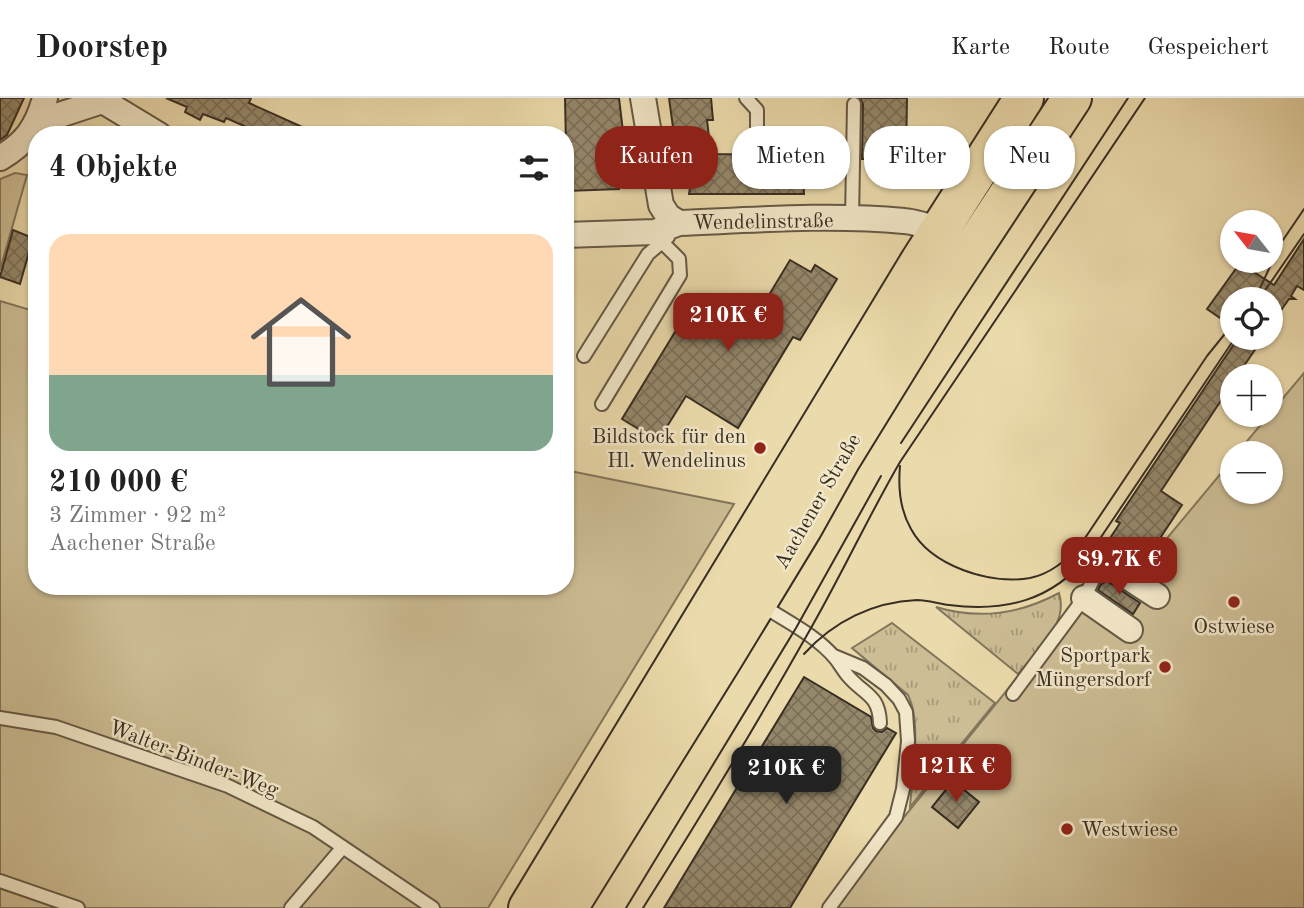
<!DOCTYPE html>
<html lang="de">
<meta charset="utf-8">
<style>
body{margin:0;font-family:"Old Standard TT",serif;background:#f6f6f6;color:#222;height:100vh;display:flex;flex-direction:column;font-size:26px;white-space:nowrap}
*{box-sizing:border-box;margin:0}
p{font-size:23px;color:#767676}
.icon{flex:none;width:38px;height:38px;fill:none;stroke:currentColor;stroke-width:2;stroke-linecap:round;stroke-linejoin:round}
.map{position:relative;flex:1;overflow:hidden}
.sheet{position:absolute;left:28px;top:28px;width:546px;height:469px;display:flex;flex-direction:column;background:#fff;border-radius:28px;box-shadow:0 2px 5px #0004}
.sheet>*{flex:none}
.top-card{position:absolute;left:595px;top:28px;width:604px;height:63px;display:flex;gap:14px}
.needle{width:46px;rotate:301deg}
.fabs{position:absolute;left:1220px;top:112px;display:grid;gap:14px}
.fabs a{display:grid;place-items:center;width:63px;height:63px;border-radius:50%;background:#fff;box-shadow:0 2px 5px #0004;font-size:35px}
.price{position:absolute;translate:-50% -60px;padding:0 16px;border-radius:14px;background:#8f2418;color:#fff;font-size:23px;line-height:46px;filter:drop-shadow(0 2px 4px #0008)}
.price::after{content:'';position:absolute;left:50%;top:42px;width:21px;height:16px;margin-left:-10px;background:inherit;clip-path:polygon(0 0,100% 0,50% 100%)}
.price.selected{background:#222;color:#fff}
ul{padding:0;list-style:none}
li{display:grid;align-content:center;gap:14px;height:371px;padding:0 21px}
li+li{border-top:2px solid #e0e0e0}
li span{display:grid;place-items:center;height:217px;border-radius:21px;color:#555}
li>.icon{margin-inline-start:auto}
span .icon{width:126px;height:126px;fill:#fffc;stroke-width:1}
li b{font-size:30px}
h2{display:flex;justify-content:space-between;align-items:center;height:84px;padding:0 21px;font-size:30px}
.pill{padding:0 24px;border-radius:28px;background:#fff;box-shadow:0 2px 5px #0004;font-size:24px;line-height:63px}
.pill.selected{background:#8f2418;color:#fff}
header{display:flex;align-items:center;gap:42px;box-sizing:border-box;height:98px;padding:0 35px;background:#fff;border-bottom:2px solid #e0e0e0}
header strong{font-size:33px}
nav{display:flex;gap:38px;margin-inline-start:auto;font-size:24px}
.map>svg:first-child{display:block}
</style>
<header>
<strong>Doorstep</strong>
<nav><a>Karte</a><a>Route</a><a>Gespeichert</a></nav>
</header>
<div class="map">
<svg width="1304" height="810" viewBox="0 0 1304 810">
<defs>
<pattern id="grass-tufts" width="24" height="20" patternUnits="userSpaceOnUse" patternTransform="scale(1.75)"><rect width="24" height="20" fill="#cdbd94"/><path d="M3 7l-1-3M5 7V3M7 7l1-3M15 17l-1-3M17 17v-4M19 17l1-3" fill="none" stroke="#a79a78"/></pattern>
<pattern id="building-cross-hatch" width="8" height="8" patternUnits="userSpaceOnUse" patternTransform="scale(1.75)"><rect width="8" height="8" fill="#95876a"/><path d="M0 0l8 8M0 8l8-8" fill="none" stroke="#7b6f57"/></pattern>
</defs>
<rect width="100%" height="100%" fill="#ebdaab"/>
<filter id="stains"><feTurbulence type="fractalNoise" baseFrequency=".00286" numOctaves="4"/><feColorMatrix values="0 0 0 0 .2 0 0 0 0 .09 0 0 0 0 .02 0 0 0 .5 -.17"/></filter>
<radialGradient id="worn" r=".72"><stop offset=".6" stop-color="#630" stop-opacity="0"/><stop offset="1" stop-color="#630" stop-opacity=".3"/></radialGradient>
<path fill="url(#grass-tufts)" stroke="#82765c" stroke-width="2" d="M1059,495c10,32 -22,57 -41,81l-82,-67c43,13 84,7 123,-14z
M892,525l103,80 -85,104c2,-31 12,-84 -2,-112l-56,-47z"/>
<path fill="#cdbd94" stroke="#82765c" stroke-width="2" d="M15,75l12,2 -27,95v-91z
M0,203l37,11v274h528v-116l169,34 -246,404h-488z
M1304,275v535h-467l63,-86 155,-191 26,-42 63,-23 88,-106v32h38v-39h-33z"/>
<path fill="url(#building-cross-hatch)" stroke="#382e23" stroke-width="2" d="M0,0h24l-17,37 -7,5z
M166,0h85l-2,5 71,32h-55l-39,-17 -2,4 -21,-8 -3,6 -15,-8 2,-5z
M565,0h54l5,42h-3l3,44 -5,1v4l-52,2z
M669,0h42l2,22h-6l4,34 71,1 1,-24h21v13h2l-3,29 1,21h-115l1,-6 -9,-2z
M860,0h47l-1,61h-44l1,-55z
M13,132l20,8 -13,46 -20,-7z
M1304,141v51l-7,-4 -6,10 4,3h-6l-19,27v-27h-38v27l-25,-17 33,-46 34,22z
M790,162l21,12 4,-7 22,14 -37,61 -7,-3 -55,91 -52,-32 -28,45 -36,-22 75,-123 36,22 2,-3 16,10z
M1238,240h25l-26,38h-5v8l-71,107 21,14 -41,62 16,11 -52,-32 15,-23 -4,-2z
M1107,483l33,22 -7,11 -35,-24 3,-6z
M804,579l67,40 2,11 3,3 6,1 5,-4 9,5 -106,175h-126z
M953,683l26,21 -21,26 -26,-21z"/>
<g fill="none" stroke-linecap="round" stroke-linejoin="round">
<defs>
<path id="lane" d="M746,0l11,12v17
M852,121l2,-115
M584,258l64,-102 20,-17
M602,306l78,-129 -1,-16 -16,-16
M760,506c24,16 56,31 75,54 5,6 8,12 13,18 16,19 31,18 32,47
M1013,596l71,-96 14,-28
M0,620l56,9 172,59 85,41 120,81
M0,783l78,27
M291,810l52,-61
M829,810l67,-91 7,-28 5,-48 -2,-29 -7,-13 -13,-14 -23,-17 -29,-12"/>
<path id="street" d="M98,0l61,37
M643,0l18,107 7,11 11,7c74,-3 150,-9 225,-2 17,1 29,11 46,3
M38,24l64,-21
M0,60c26,-15 37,-31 45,-60
M565,137l90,-3 24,-9
M1098,472l5,-9 54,35
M1084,500l46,32"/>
<path id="primary" d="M528,810l392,-647 104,-163
M568,810l156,-251 79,-130 38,-68 98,-159 133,-202"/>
</defs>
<use href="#lane" stroke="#655945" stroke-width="16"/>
<use href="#street" stroke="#655945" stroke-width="28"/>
<use href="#primary" stroke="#382e23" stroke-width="42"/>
<use href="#lane" stroke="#f2e7c8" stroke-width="12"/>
<use href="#street" stroke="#f2e7c8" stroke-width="24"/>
<use href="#primary" stroke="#ebdaab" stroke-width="38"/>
<path stroke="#382e23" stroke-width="2" d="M1266,191l38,-55
M1255,201l26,-56 23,-34
M901,345l227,-345
M900,368c-2,22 0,44 11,63 20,37 79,56 119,49 20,-4 35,-17 49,-31l128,-191 25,-31
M804,556c30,-33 69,-52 113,-54 11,0 22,4 32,5 56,7 103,-4 140,-50l146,-217
M626,810l170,-280 85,-152
M643,810c57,-90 112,-181 164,-273 33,-57 60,-116 93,-173l245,-364"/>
</g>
<g fill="#8f2418" stroke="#f2e7c8" stroke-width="2.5">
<circle cx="760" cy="350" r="7"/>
<circle cx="1234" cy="504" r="7"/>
<circle cx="1165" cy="569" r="7"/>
<circle cx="1067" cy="731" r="7"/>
</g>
<g text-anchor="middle" stroke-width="5" stroke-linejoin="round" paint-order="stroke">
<g font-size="21" fill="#382e23" stroke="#f2e7c8">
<text transform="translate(763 123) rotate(-1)" y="7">Wendelinstraße</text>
<text transform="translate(817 403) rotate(-60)" y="7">Aachener Straße</text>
<text transform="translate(194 660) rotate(21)" y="7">Walter-Binder-Weg</text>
</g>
<g font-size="21" fill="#382e23" stroke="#f2e7c8" text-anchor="end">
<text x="746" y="345">Bildstock für den<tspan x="746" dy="24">Hl. Wendelinus</tspan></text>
<text x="1234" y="535" text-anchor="middle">Ostwiese</text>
<text x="1151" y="564">Sportpark<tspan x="1151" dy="24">Müngersdorf</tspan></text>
<text x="1081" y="738" text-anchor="start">Westwiese</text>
</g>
</g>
<rect width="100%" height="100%" filter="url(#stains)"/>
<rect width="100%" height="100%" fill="url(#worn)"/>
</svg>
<div class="fabs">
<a><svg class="needle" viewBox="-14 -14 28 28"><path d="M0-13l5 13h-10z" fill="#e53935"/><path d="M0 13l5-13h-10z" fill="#767676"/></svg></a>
<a><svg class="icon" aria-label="locate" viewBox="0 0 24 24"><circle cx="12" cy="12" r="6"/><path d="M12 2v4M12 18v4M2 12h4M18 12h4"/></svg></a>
<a>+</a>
<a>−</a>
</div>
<b class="price" style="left:728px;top:255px">210K €</b>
<b class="price" style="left:1119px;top:499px">89.7K €</b>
<b class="price" style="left:956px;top:706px">121K €</b>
<b class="price selected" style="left:786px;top:708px">210K €</b>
<div class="top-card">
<a class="pill selected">Kaufen</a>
<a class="pill">Mieten</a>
<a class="pill">Filter</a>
<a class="pill">Neu</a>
</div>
<section class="sheet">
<h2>4 Objekte<svg class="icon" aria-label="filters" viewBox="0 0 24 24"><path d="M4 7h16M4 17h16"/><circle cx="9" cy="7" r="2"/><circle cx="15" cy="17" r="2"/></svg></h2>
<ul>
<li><span style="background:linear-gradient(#ffd9b3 65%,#7fa58c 0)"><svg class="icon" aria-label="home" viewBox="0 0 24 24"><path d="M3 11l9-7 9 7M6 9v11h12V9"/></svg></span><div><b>210 000 €</b><p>3 Zimmer · 92 m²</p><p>Aachener Straße</p></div></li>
</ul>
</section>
</div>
